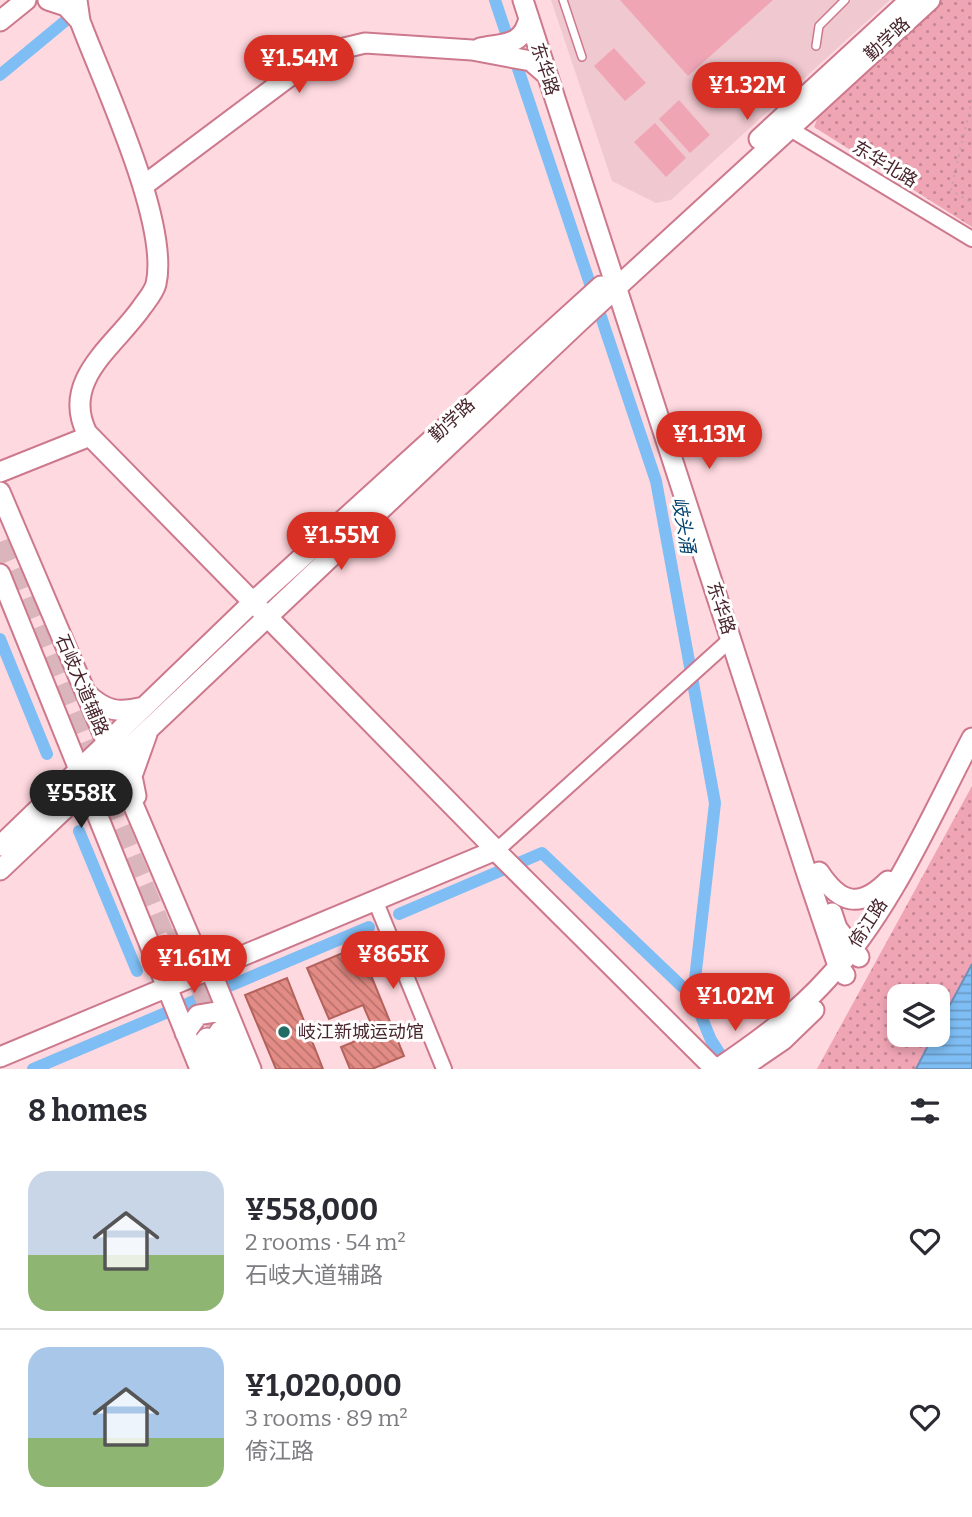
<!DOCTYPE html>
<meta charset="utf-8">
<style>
body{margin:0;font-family:Bitter,"Noto Sans SC",serif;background:#f7f7f7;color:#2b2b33;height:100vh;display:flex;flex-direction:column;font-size:26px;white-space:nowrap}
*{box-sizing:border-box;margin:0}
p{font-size:23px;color:#7c7c81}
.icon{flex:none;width:38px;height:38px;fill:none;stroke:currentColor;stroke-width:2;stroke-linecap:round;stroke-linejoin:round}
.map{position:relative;height:1069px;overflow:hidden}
.drawer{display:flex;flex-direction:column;background:#fff;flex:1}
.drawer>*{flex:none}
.fabs{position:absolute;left:887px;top:984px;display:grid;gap:14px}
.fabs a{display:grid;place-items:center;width:63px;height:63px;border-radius:14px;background:#fff;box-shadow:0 4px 10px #0003;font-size:35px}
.price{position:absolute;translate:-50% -60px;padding:0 16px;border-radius:24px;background:#d93025;color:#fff;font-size:23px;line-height:46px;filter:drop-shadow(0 2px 4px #0008)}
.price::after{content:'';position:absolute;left:50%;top:42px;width:21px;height:16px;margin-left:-10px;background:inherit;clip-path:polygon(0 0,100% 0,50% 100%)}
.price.active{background:#222;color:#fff}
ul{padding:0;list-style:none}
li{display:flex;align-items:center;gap:21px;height:175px;padding:0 28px}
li+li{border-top:2px solid #e1e1e2}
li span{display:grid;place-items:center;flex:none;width:196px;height:140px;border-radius:21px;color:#555}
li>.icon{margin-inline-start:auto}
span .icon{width:84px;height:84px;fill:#fffc;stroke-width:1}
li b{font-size:30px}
h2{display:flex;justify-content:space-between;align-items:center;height:84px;padding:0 28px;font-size:30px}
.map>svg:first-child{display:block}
</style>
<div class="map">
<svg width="972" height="1069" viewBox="0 0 972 1069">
<defs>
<pattern id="park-dots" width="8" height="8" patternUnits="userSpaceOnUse" patternTransform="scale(1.75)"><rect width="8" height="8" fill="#f0a5b5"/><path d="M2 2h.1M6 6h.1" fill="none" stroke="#c48694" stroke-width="1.8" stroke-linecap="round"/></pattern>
<pattern id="water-rules" width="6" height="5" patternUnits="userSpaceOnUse" patternTransform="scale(1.75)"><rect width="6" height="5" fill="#7ebef4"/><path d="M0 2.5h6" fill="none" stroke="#699ac6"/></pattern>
<pattern id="building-back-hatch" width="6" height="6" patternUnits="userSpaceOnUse" patternTransform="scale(1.75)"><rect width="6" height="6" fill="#e38c85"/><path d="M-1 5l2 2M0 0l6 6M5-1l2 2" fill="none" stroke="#ba726d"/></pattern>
</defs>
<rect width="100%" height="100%" fill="#ffd9e0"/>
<path fill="#f0c8cf" d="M551,0h339l-219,200 -15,3 -44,-22z"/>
<path fill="url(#park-dots)" d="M941,0h31v227l-158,-100 5,-13z
M972,786v178l-34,63v-31h-38v38h34l-18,35h-99z"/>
<path fill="#f0a5b5" d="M620,0h153l-85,76z
M614,48l32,35 -21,18 -31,-35z
M679,100l31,35 -20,18 -31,-34z
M655,123l31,35 -20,19 -32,-35z"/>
<path fill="url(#water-rules)" stroke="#6e90b9" stroke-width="2" d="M972,964v105h-56l18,-35h4v-7z"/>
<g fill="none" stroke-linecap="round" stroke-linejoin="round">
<path stroke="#7ebef4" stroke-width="12" d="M495,0l161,481 59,322 -22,194 18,43 18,28
M0,75l64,-53
M0,639l47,115
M79,831l58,140
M399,914l143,-61 151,144
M33,1069l336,-142"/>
</g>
<path fill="url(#building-back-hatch)" stroke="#b4625c" stroke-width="2" d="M359,946l45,110 -32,13h-22l-9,-22 34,-14 -12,-28 -34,14 -22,-51z
M287,978l36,91h-47l-31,-74z"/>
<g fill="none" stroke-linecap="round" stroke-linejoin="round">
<path stroke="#dbb5bc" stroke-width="21" stroke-dasharray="21 10" stroke-linecap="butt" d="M0,542l173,415
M176,928l43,102"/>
<defs>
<path id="lane" d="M563,0l19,57
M816,46l3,-20 26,-26"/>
<path id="street" d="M782,124l190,115
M496,851l235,-212
M375,900l69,169"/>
<path id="secondary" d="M48,0l18,6 14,15
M523,0l284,874 31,92 7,9
M0,21l26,-21
M480,48c25,-5 43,-2 49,-30
M759,139l151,-139
M143,186l147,-110 50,-27 25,-6 107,7 59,11 15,13
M0,472l90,-36
M0,492l193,453 17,24 41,100
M0,574l200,495
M86,693c20,19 32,20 58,14
M136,796l-4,-20 15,-42
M0,846l254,-245 347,-315
M496,851l219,218
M0,870l579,-548 351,-322
M819,872c21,32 41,37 69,9
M832,913l5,15 22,29
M185,1033l13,-18 18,-3 13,3
M0,1057l496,-207 -409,-417c-27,-53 29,-88 55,-126 5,-7 12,-15 14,-23 14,-61 -53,-201 -76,-263l-3,-21
M742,1068l41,-28 31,-30
M717,1069c40,-27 80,-56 112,-92 62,-67 101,-159 143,-239"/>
<path id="primary" d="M220,1032l15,37
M207,1039l12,30"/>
</defs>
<use href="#lane" stroke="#cd798d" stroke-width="10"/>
<use href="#street" stroke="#cd798d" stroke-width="18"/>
<use href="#secondary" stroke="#cd798d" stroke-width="23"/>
<use href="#primary" stroke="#cd798d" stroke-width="24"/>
<path stroke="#c7a2a9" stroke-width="2" stroke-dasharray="2 5" stroke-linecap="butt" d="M972,100l-21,90 21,13"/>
<use href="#lane" stroke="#fff" stroke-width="7"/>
<use href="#street" stroke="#fff" stroke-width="14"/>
<use href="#secondary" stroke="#fff" stroke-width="19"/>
<use href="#primary" stroke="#fff" stroke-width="21"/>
</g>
<circle fill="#236c64" stroke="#fff" stroke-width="2.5" cx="284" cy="1032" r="7"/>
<g text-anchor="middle" stroke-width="6" stroke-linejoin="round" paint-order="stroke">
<g font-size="18" fill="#49262e" stroke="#fff">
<text transform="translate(887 39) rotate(-43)" y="6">勤学路</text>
<text transform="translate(545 69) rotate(72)" y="6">东华路</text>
<text transform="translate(885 164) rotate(31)" y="6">东华北路</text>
<text transform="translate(452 420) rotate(-43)" y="6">勤学路</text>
<text transform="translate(721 608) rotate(72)" y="6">东华路</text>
<text transform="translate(82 685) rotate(67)" y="6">石岐大道辅路</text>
<text transform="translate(868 923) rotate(-57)" y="6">倚江路</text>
</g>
<g font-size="18" fill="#49262e" stroke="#fff" text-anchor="start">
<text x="298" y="1038">岐江新城运动馆</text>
</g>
<g font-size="19" font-style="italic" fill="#00426d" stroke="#fff">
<text transform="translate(684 525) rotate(80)" y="7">岐头涌</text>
</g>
</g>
</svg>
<div class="fabs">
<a><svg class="icon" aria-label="layers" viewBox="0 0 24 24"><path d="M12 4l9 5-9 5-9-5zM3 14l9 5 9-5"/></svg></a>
</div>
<b class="price" style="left:299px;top:95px">¥1.54M</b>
<b class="price" style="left:747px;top:122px">¥1.32M</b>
<b class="price" style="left:709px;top:471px">¥1.13M</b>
<b class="price" style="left:341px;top:572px">¥1.55M</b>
<b class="price active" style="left:81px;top:830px">¥558K</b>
<b class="price" style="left:393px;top:991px">¥865K</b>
<b class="price" style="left:194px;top:995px">¥1.61M</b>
<b class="price" style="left:735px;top:1033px">¥1.02M</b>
</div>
<section class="drawer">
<h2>8 homes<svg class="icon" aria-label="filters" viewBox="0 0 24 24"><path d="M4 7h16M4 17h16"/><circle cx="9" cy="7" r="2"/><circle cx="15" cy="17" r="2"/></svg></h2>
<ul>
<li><span style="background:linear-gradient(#c9d6e8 60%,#8fb573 0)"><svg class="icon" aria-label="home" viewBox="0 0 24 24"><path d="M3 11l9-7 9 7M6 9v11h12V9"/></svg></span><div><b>¥558,000</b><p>2 rooms · 54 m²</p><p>石岐大道辅路</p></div><svg class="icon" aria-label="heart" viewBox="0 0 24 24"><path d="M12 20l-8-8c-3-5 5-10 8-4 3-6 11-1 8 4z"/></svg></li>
<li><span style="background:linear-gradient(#a9c7e8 65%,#8fb573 0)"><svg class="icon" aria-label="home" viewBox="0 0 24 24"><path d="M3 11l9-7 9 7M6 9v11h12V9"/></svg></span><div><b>¥1,020,000</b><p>3 rooms · 89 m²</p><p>倚江路</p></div><svg class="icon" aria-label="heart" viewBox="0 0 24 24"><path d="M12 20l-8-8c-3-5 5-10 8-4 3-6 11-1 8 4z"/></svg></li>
</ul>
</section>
